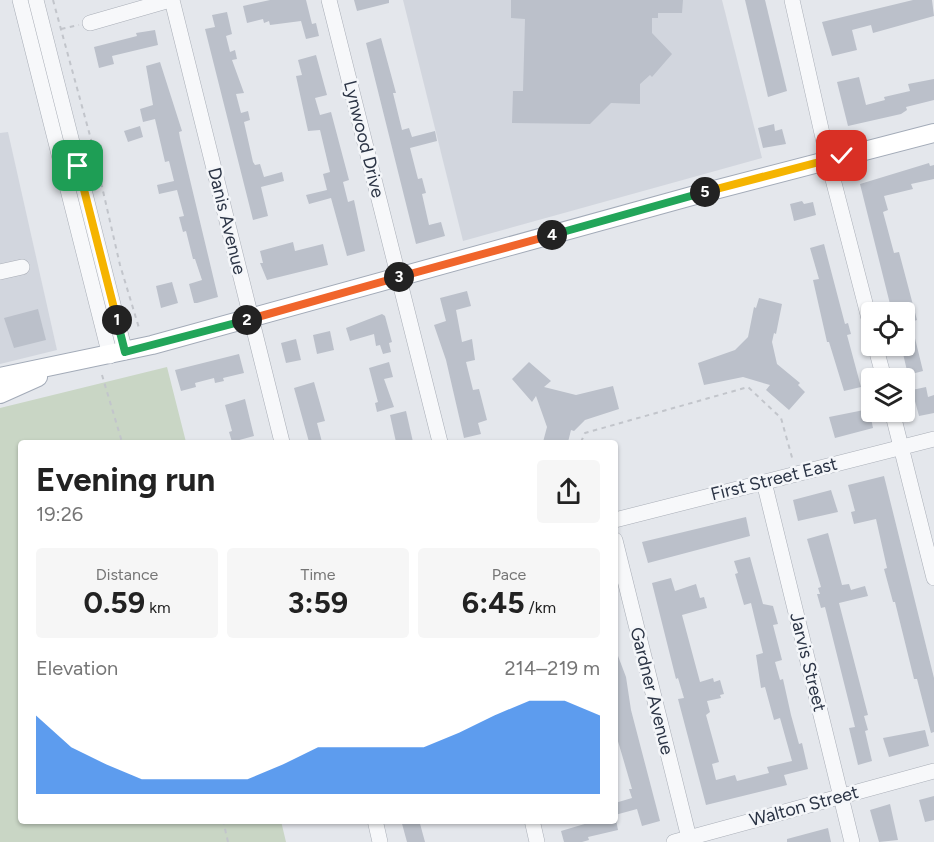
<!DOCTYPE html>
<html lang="en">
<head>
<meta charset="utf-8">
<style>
	body { margin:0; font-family:Figtree,sans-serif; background:#f6f6f6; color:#222; height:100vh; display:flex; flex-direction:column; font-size:22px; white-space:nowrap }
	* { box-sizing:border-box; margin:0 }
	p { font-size:20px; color:#767676 }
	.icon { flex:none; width:33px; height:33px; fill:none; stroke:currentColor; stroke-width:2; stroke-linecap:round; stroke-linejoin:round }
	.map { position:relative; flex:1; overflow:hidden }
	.drawer { position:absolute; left:18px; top:440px; width:600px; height:384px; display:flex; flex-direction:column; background:#fff; border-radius:6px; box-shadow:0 2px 4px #0004 }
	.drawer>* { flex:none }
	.controls { position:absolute; left:861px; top:302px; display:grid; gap:12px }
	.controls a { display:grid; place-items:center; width:54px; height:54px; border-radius:6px; background:#fff; box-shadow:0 2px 4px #0004; font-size:30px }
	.pin { position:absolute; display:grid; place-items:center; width:51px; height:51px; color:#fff; margin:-26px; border-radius:12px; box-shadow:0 3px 9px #0006 }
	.km { position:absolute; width:30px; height:30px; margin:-15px; border-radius:50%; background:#222; color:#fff; font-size:16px; line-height:30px; text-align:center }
	.round { display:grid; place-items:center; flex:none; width:63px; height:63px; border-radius:6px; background:#f6f6f6 }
	.headline { display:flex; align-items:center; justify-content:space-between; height:102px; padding:0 18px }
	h1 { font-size:33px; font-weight:700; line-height:45px }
	.stats { display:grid; grid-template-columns:repeat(3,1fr); gap:9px; height:102px; padding:6px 18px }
	.stats div { display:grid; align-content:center; border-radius:6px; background:#f6f6f6; text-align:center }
	.stats b { font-size:30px; font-weight:700 }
	.stats small { font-size:16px; font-weight:400 }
	.stats p { font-size:16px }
	.chart { height:168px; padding:12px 18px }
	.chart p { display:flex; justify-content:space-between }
	.chart svg { width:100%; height:108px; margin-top:6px; fill:#1a73e8; opacity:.7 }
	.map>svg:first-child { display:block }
</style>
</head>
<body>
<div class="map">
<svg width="934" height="842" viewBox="0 0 934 842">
	<rect width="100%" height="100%" fill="#e4e7ec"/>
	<g fill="#d2d6de">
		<polygon points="403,0 722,0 762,158 463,241"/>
		<polygon points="8,132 57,350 0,364 0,133"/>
	</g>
	<polygon fill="#c9d6c5" points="167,367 186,442 21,442 21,820 281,821 286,842 0,842 0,408"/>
	<g fill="#bbc0ca">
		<polygon points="270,0 306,0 312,24 316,23 319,36 306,39 301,21 270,25 269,21 264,23 263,19 247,23 243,6"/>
		<polygon points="354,0 389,0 389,3 357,11"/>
		<polygon points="511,0 683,0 682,13 658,13 658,18 652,18 652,33 672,54 652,77 650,75 640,84 640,104 611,103 590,124 512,123 513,91 523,91 525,19 511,18"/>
		<polygon points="745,0 765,0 787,91 768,97"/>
		<polygon points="913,0 932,0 934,16 873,33 871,25 852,30 857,50 832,56 822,22"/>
		<polygon points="227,12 232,34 226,36 230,52 235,50 237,59 232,60 244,93 236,94 241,113 248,111 250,120 244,122 253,162 255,165 260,164 264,177 282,172 284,181 261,187 268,216 253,220 205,29 215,27 212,15"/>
		<polygon points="155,30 158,45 112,56 114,64 99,68 94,47 137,36 136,33"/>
		<polygon points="381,38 396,93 393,93 402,130 409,128 412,137 435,131 437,141 410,148 418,179 422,178 426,193 422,194 429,225 441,222 445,236 416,244 366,43"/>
		<polygon points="316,55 327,95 315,98 320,115 331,112 349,180 343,182 348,202 354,200 365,251 347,256 331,198 309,204 306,195 327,190 323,174 330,172 320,130 308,131 296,76 302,75 298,60"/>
		<polygon points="160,62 182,131 179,132 180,138 218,297 197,303 194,303 189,284 202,280 195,259 193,259 186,231 183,232 179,217 184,216 177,190 159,194 157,185 174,181 169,161 165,162 155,119 143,122 140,109 153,105 146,66"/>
		<polygon points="859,77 866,105 885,100 884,97 910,91 908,84 934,79 934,100 906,107 907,110 901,114 848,126 837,82"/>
		<polygon points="774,124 775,131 782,129 786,144 763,148 758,128"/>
		<polygon points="140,126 143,137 128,142 124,131"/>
		<polygon points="929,163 930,166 934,165 934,179 911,184 913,189 884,196 888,210 883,212 894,253 899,252 917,320 911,322 923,371 908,375 901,345 904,345 904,312 894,312 891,308 860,184"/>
		<polygon points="802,201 804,204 813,202 816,215 794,221 790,204"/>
		<polygon points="293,242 295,251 323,244 328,265 267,280 260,263 263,263 260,251"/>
		<polygon points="824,244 845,324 848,323 851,334 847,335 861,387 844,391 829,342 827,342 813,280 819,279 810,248"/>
		<polygon points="172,282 178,303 161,308 156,286"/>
		<polygon points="467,291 471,306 456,310 462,342 472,339 475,360 466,362 473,390 479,389 487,420 478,423 481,434 464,438 446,360 434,325 446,321 440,298"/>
		<polygon points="759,298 782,304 776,334 774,333 772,342 777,364 800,383 798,385 805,392 789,410 766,390 770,385 743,377 704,385 698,363 735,350 748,337 754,307 756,308"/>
		<polygon points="38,309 46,340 14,348 4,318"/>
		<polygon points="382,314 385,316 392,342 389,343 391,352 383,354 380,345 376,346 374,334 350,341 346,328"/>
		<polygon points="330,331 334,350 317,354 313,335"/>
		<polygon points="296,339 301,360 286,363 281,343"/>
		<polygon points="239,354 244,373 223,378 224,381 215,383 214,378 195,383 196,387 181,391 175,370"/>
		<polygon points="389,362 393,377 384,379 394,407 377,412 375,403 378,402 369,368"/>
		<polygon points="529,362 551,381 544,387 576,395 613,386 619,409 585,420 574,431 571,430 568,442 543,442 547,427 536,396 532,402 512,379"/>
		<polygon points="314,382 325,421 317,423 322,442 309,442 294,388"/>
		<polygon points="926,387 928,397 934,395 934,413 919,416 912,390"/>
		<polygon points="245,399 254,436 232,442 229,432 232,431 225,405"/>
		<polygon points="869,409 873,428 835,438 829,417"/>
		<polygon points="406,411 413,442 396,442 390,415"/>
		<polygon points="884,476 934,678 934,732 931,733 917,679 914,679 895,602 893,602 884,569 887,568 876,519 854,524 851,512 855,511 848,485"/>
		<polygon points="831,490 838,512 798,521 793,500"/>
		<polygon points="746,517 750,536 648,563 642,542"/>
		<polygon points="828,533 842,585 849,584 851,590 865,586 868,596 839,603 868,715 864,716 868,730 865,731 872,761 858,765 849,728 855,727 825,607 821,608 817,594 820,594 818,588 821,587 807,539"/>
		<polygon points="750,557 763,604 773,606 778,624 773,625 782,660 775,662 780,680 783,679 791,715 799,744 802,743 808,769 784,775 787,785 706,805 678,699 684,698 678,678 676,679 652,583 671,578 675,591 696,584 700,598 704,597 707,608 682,615 700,682 713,678 714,682 720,680 724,694 720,695 721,698 707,701 710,712 706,715 719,762 712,764 716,780 735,775 737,781 769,773 767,767 792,761 780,718 774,720 765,687 761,688 756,655 763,653 751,603 744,605 735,574 738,573 734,561"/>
		<polygon points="615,648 626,677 631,710 660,821 642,826 637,809 615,815 615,803 632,798 629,789 632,789 615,731"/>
		<polygon points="925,730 929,746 889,757 883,738"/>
		<polygon points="934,796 934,820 925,822 919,800"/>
		<polygon points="890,804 898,840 879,842 870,810"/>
		<polygon points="401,820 419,820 425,842 407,842"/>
		<polygon points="598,820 616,820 618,830 588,837 589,840 582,842 564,842 561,831"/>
		<polygon points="828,828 831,842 787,842 787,839"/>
	</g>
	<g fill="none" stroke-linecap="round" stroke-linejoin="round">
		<defs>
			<g id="minor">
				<polyline points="20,0 110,356"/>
				<polyline points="36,0 125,352"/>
				<polyline points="172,0 282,442"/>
				<polyline points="329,0 440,442"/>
				<polyline points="792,0 828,160 872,330"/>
				<polyline points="90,23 170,0"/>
				<polyline points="0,272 22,267"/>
				<polyline points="875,345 884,378"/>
				<polyline points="892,411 934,578"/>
				<polyline points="764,482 852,842"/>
				<polyline points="615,520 934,439"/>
				<polyline points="615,540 690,842"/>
				<polyline points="375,820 380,842"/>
				<polyline points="532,820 537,842"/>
				<polyline points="674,842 934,771"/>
			</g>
			<g id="major">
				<polyline points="0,377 152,345 699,194 934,133"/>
				<polyline points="0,394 38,377"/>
			</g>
		</defs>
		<use href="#minor" stroke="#a9aeb7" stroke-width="16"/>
		<use href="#major" stroke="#a3abb8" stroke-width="20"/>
		<g stroke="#c2c5cb" stroke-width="2" stroke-dasharray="4.5 4.5" stroke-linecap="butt">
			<polyline points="53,0 92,143 120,265 139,328"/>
			<polyline points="61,29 79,25"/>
			<polyline points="102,375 122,442"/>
			<polyline points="581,442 585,433 748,387 781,418 793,461"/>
			<polyline points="223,820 228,842"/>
		</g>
		<use href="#minor" stroke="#f7f8fa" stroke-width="15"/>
		<use href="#major" stroke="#fff" stroke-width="18"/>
	</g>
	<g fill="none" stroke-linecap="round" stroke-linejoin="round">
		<defs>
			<polyline id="split-1" points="78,166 117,320"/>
			<polyline id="split-2" points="117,320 125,352 247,320"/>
			<polyline id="split-3" points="247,320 399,277"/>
			<polyline id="split-4" points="399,277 552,235"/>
			<polyline id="split-5" points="552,235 705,192"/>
			<polyline id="split-6" points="705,192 842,156"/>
		</defs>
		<use href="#split-1" stroke="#fff" stroke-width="12"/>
		<use href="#split-2" stroke="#fff" stroke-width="12"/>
		<use href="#split-3" stroke="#fff" stroke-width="12"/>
		<use href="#split-4" stroke="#fff" stroke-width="12"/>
		<use href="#split-5" stroke="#fff" stroke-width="12"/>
		<use href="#split-6" stroke="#fff" stroke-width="12"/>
		<use href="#split-1" stroke="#f5b400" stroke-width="8"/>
		<use href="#split-2" stroke="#22a559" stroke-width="8"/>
		<use href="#split-3" stroke="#f0652b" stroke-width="8"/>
		<use href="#split-4" stroke="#f0652b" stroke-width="8"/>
		<use href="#split-5" stroke="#22a559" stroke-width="8"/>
		<use href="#split-6" stroke="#f5b400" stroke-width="8"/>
	</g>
	<g text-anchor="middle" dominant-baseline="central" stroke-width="5" stroke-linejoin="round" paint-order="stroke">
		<g font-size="18" fill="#2b3445" stroke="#f4f6f9">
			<text transform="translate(364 139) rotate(76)">Lynwood Drive</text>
			<text transform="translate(227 221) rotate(76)">Danis Avenue</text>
			<text transform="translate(774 479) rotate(-14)">First Street East</text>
			<text transform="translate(808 662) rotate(76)">Jarvis Street</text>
			<text transform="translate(652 691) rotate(76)">Gardner Avenue</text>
			<text transform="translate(804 806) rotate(-15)">Walton Street</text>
		</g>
	</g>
</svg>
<div class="controls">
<a><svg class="icon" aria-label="locate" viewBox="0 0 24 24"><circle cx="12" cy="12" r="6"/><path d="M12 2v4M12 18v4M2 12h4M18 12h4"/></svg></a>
<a><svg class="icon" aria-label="layers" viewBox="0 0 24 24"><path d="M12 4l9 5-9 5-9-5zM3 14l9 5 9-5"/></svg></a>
</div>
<div class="pin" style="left:78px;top:166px;background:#1e9e55"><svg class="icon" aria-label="arrive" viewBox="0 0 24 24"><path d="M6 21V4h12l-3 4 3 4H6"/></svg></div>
<div class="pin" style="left:842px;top:156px;background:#d93025"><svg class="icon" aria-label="check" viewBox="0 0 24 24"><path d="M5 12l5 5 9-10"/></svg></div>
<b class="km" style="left:117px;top:320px">1</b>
<b class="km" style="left:247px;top:320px">2</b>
<b class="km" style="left:399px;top:277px">3</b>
<b class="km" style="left:552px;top:235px">4</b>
<b class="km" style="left:705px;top:192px">5</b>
<section class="drawer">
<div class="headline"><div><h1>Evening run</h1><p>19:26</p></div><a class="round"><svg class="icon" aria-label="share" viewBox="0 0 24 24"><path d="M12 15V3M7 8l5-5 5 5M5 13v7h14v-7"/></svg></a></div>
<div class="stats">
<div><p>Distance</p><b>0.59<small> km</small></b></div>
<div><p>Time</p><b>3:59</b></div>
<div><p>Pace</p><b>6:45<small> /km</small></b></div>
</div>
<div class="chart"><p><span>Elevation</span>214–219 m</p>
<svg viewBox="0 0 160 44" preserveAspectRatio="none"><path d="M0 44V12L10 25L20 32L30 38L40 38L50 38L60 38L70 32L80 25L90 25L100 25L110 25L120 19L130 12L140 6L150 6L160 12V44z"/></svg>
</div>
</section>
</div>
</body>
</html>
